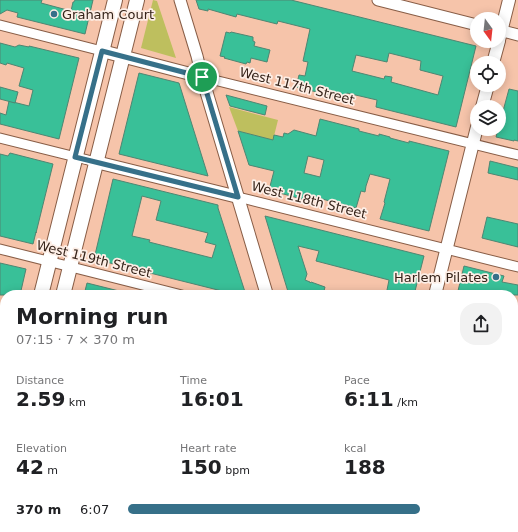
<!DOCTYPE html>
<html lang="en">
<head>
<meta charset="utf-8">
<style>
	body { margin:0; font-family:"DejaVu Sans",sans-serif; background:#f2f2f2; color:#202124; height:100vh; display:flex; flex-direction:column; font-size:15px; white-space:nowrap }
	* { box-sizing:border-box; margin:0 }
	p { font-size:13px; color:#757577 }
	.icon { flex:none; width:22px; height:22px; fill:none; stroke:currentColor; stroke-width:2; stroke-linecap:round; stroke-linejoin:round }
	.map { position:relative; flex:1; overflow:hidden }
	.details { position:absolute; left:0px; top:290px; width:518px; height:242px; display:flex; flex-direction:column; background:#fff; border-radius:16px 16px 0 0; box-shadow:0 2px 10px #0003 }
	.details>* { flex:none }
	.needle { width:26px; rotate:165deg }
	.buttons { position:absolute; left:470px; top:12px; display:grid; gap:8px }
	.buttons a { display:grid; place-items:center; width:36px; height:36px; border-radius:50%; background:#fff; box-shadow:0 2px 10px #0003; font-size:20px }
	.pin { position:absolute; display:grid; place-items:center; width:34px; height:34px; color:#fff; margin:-17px; border:2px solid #fff; border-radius:50%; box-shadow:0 1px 4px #0007 }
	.round { display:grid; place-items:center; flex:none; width:42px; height:42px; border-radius:16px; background:#f2f2f2 }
	.summary { display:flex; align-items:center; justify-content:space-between; height:68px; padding:0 16px }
	h1 { font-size:22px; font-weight:700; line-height:30px }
	.metrics { display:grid; grid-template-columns:repeat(3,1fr); gap:6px; height:68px; padding:4px 16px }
	.metrics div { display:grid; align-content:center }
	.metrics b { font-size:20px; font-weight:700 }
	.metrics small { font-size:11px; font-weight:400 }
	.metrics p { font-size:11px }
	ul { padding:0 16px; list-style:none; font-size:13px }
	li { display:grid; grid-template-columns:64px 48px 1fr; align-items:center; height:30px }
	li i { height:10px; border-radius:5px; background:#367089 }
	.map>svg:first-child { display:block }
</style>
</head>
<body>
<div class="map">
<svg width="518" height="532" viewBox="0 0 518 532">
	<rect width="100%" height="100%" fill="#f6c4aa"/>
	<g fill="#bebf5e">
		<polygon points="153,0 157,1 176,58 141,48"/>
		<polygon points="229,107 278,120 273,140 238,131"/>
	</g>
	<g fill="#39c098" stroke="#4e8672" fill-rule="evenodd">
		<polygon points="0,0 42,0 41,3 71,11 73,2 74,2 75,0 93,0 85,34 17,17 18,13 7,10 0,14"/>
		<path d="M 196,0 L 291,0 L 476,46 L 456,127 L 376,107 L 377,100 L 347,93 L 346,99 L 296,87 L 299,75 L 305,76 L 308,62 L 303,61 L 310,29 L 278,21 L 277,24 L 237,14 L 236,17 L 208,9 L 208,11 L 199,9 ZM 389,53 L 421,61 L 420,70 L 443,76 L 438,95 L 391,82 L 392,77 L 385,76 L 384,79 L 352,71 L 356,55 L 387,62 Z"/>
		<polygon points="226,32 230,33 231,32 253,37 253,41 255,42 254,46 270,50 267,62 251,58 250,63 247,62 246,64 224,58 225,57 220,56"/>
		<polygon points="0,43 15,47 19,45 29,47 29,46 79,58 59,139 0,124 0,113 6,115 9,101 29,106 33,90 19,86 24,68 7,63 6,65 0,63"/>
		<polygon points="139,73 179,83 208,176 119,154"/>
		<polygon points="0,87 18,92 15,103 0,99"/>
		<polygon points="509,89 518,91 518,141 514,140 514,141 496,137"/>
		<polygon points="226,95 267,106 265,115 230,106"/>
		<path d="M 320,119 L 359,129 L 359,131 L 379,136 L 379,134 L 390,137 L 390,138 L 409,143 L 409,141 L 449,151 L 429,231 L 380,219 L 385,203 L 384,202 L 390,179 L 370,174 L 366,186 L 365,192 L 361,191 L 356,208 L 311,196 L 309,201 L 269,190 L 274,171 L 249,165 L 238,131 L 273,140 L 274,135 L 283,137 L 284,133 L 288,134 L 294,130 L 316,136 ZM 308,156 L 324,160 L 320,177 L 304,173 Z"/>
		<polygon points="10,153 53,164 36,233 36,232 33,244 0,236 0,154 8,156"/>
		<polygon points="490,161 518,168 518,180 488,173"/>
		<path d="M 113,179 L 218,205 L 218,208 L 246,295 L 238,295 L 94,259 ZM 142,196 L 161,201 L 156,220 L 208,233 L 205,242 L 216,245 L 212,258 L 149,242 L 150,240 L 132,236 Z"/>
		<polygon points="265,216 424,256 414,295 386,295 389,280 316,261 319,251 298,246 307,274 305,280 310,282 310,283 311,282 325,287 323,295 289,295"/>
		<polygon points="487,217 518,224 518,247 482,238"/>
		<polygon points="0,263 26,269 20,295 0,295"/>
		<polygon points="464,266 504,276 502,282 518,285 518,295 457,295"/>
		<polygon points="87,283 123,292 123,295 84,295"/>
	</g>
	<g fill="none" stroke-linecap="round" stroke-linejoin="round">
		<defs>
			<g id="minor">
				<polyline points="0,25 102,51"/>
				<polyline points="202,77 518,155"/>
				<polyline points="0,138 96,162"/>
				<polyline points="238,197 518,267"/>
				<polyline points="0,249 182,295"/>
				<polyline points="0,359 5,360"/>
				<polyline points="513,377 518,378"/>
				<polyline points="0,472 5,473"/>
				<polyline points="513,489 518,490"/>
				<polyline points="221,527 242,532"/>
			</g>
			<g id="tertiary">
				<polyline points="180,0 197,56 202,77"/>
				<polyline points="378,0 477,25"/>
				<polyline points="499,30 518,35"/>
			</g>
			<g id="secondary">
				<polyline points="499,40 509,0"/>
				<polyline points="102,51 202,77 267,295"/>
				<polyline points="493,63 499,41"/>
				<polyline points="482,107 488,85"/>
				<polyline points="96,162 238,197"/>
				<polyline points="435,295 477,127"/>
				<polyline points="341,527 342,532"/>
				<polyline points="376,532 377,527"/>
			</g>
			<g id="primary">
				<polyline points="41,295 115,0"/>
				<polyline points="63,295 137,0"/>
				<polyline points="0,460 5,440"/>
				<polyline points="3,532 5,525"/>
			</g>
		</defs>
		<use href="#minor" stroke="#885d46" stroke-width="11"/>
		<use href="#tertiary" stroke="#885d46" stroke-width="13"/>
		<use href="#secondary" stroke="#885d46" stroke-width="14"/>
		<use href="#primary" stroke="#885d46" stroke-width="16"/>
		<use href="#minor" stroke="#fff" stroke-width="9"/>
		<use href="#tertiary" stroke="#fff" stroke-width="11"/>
		<use href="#secondary" stroke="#fff" stroke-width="12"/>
		<use href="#primary" stroke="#fff" stroke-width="14"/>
	</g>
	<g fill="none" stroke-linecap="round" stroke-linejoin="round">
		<defs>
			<polygon id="route" points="102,51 202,77 238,197 75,157"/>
		</defs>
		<use href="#route" stroke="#fff" stroke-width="8"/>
		<use href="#route" stroke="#367089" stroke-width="5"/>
	</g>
	<g fill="#367089" stroke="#fdeee6" stroke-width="1.5">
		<circle cx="54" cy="14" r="4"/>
		<circle cx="496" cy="277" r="4"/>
	</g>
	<g text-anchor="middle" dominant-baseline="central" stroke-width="3.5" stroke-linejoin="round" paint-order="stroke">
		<g font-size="13" fill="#352319" stroke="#fdeee6" text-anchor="start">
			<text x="62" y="14">Graham Court</text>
			<text x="488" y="277" text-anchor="end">Harlem Pilates</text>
		</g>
		<g font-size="13" fill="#352319" stroke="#fdeee6">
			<text transform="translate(297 86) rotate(14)">West 117th Street</text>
			<text transform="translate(309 200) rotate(14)">West 118th Street</text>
			<text transform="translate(94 259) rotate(14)">West 119th Street</text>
		</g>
	</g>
</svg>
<div class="buttons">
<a><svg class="needle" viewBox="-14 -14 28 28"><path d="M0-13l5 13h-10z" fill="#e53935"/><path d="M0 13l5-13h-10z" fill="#757577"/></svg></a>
<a><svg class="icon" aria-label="locate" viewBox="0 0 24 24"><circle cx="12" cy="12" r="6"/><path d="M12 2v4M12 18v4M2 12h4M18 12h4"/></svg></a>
<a><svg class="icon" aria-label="layers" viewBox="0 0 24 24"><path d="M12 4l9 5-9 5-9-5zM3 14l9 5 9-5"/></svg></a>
</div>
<div class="pin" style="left:202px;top:77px;background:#1e9e55"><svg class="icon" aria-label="arrive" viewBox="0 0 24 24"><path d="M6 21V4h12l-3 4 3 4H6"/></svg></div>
<section class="details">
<div class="summary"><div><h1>Morning run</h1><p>07:15 · 7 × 370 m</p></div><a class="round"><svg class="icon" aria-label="share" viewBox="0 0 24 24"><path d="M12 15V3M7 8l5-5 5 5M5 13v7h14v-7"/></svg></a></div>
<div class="metrics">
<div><p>Distance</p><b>2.59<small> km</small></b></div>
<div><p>Time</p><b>16:01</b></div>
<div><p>Pace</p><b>6:11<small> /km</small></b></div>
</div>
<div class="metrics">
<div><p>Elevation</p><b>42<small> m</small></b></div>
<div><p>Heart rate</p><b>150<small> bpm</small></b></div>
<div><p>kcal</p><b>188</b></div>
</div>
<ul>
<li><b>370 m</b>6:07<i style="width:78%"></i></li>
</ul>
</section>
</div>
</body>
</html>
